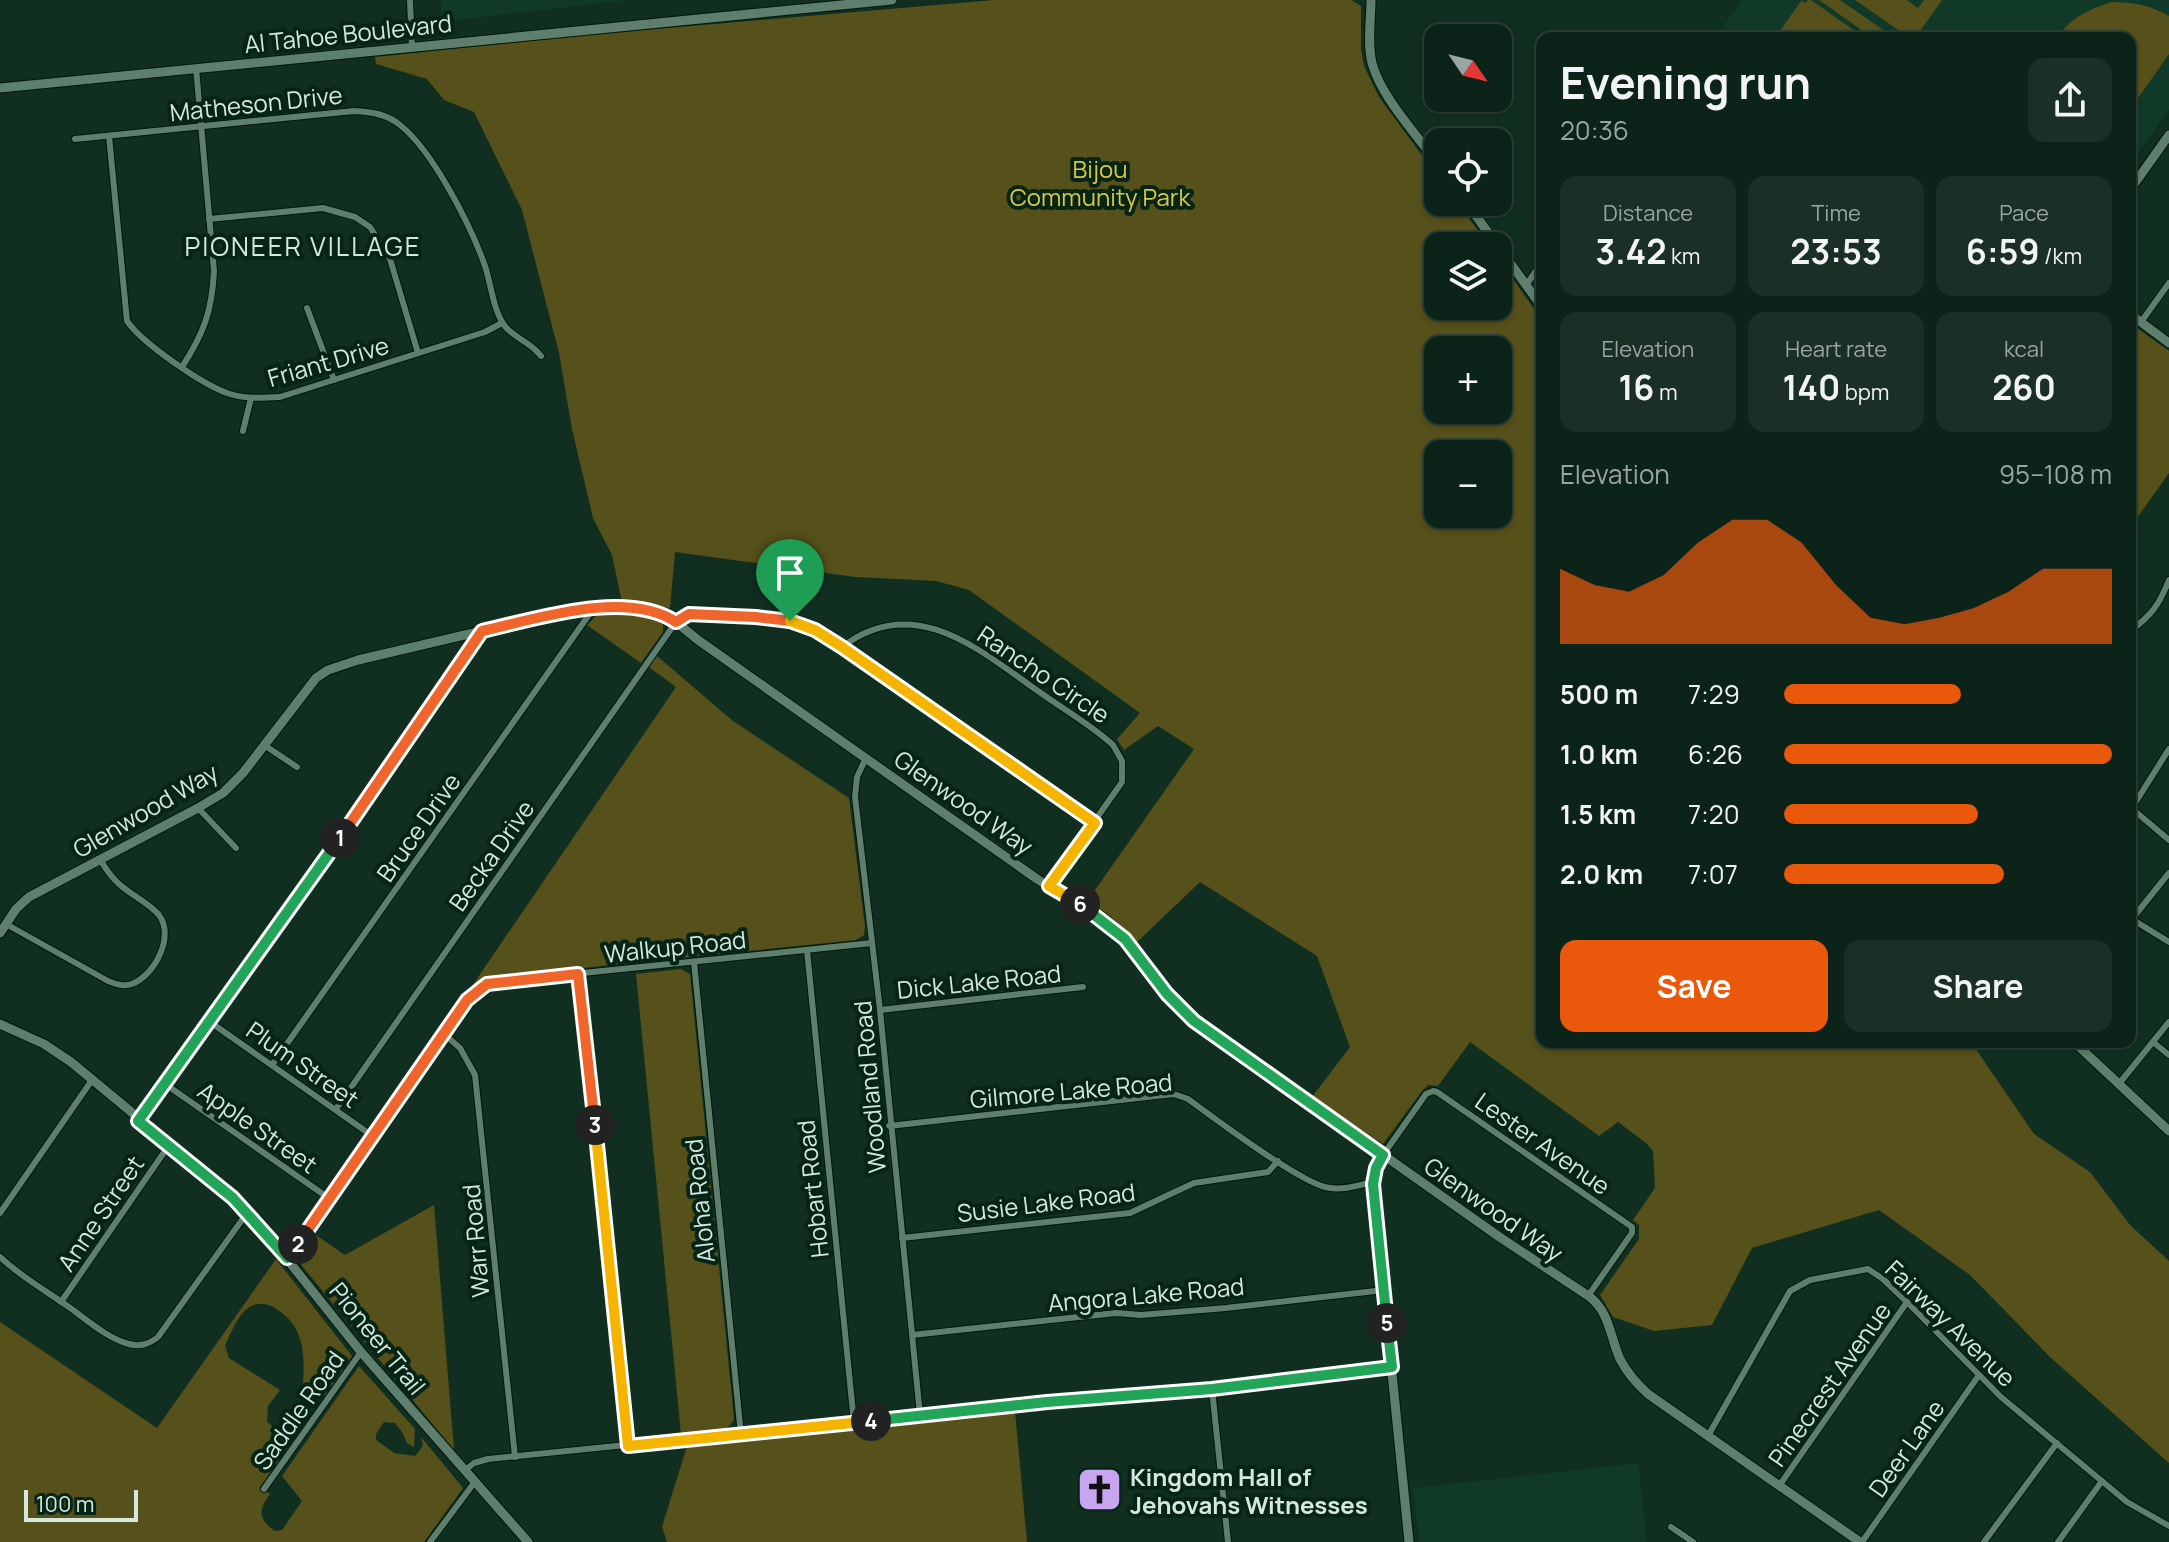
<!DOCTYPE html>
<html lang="en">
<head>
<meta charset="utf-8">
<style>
	body { margin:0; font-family:Manrope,sans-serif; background:#1a2f26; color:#f1f3f6; height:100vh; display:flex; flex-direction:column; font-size:30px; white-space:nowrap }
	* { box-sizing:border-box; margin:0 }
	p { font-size:26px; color:#9aa4a2 }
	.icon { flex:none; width:44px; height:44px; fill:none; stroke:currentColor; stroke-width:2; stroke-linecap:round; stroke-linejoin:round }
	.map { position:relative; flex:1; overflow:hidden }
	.panel { position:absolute; left:1536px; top:32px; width:600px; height:1016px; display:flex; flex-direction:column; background:#0c2319; border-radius:16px; box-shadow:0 2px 6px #0004,0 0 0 2px #2c4038 }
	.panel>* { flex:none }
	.needle { width:52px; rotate:125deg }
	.controls { position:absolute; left:1424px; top:24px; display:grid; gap:16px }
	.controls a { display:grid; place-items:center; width:88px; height:88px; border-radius:16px; background:#0c2319; box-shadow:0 2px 6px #0004,0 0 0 2px #2c4038; font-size:40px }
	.scale { position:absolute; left:24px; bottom:20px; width:114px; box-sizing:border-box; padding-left:8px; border:4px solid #d6e8de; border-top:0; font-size:22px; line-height:28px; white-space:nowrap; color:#d6e8de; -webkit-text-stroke:6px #062517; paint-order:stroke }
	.pin { position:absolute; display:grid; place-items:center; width:68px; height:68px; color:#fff; margin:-82px -34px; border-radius:50% 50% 50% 0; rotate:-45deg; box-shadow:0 0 8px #0007 }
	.pin .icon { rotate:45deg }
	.km { position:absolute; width:40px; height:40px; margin:-20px; border-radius:50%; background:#222; color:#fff; font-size:22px; line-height:40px; text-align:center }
	.round { display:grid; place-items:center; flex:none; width:84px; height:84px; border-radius:16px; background:#1a2f26 }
	.head { display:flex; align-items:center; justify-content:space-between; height:136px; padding:0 24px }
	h1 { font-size:44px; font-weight:700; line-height:60px }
	.metrics { display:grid; grid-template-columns:repeat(3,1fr); gap:12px; height:136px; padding:8px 24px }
	.metrics div { display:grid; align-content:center; border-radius:16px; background:#1a2f26; text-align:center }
	.metrics b { font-size:34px; font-weight:700 }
	.metrics small { font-size:22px; font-weight:400 }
	.metrics p { font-size:22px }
	.chart { height:224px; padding:16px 24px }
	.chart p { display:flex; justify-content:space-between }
	.chart svg { width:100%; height:144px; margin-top:8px; fill:#ea580c; opacity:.7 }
	.action { display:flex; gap:16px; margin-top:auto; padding:16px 24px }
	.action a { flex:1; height:92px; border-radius:16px; background:#ea580c; color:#fff; font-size:32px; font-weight:700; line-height:92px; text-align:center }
	.action a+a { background:#1a2f26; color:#f1f3f6 }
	ul { padding:0 24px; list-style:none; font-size:26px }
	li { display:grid; grid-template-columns:128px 96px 1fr; align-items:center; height:60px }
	li i { height:20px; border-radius:10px; background:#ea580c }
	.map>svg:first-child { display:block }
</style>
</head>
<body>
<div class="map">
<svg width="2169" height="1542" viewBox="0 0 2169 1542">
	<rect width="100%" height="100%" fill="#102f21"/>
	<g fill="#113927">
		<polygon points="441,0 628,0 440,22"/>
		<polygon points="1742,0 2169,0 2169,110 2130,164 2130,38 1715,38"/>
		<polygon points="1638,1463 1647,1542 1419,1542 1413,1488"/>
	</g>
	<g fill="#56501a" fill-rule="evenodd">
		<path d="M 994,0 L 1351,0 L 1361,6 L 1361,49 L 1364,66 L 1379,97 L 1438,177 L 1438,202 L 1457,202 L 1489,246 L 1438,246 L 1438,306 L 1498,306 L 1498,258 L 1542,320 L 1542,1042 L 1971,1042 L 2034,1134 L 2090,1172 L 2130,1225 L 2169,1261 L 2169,1463 L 2050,1357 L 1970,1275 L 1879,1210 L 1752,1248 L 1712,1325 L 1654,1331 L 1613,1317 L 1600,1295 L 1639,1239 L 1639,1225 L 1633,1220 L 1655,1188 L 1653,1151 L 1646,1143 L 1618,1122 L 1599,1136 L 1470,1042 L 1438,1086 L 1428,1085 L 1422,1091 L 1383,1144 L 1312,1097 L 1350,1047 L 1317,956 L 1200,882 L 1137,942 L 1109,915 L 1088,900 L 1194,749 L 1158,726 L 1124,750 L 1117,739 L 1140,713 L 969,590 L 936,581 L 855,577 L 675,552 L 670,608 L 622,602 L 612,555 L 593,518 L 572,429 L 559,353 L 522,210 L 474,112 L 444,100 L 427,79 L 376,64 L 375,57 L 586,35 ZM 1438,350 L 1498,350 L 1498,410 L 1438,410 ZM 1498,454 L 1498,514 L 1438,514 L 1438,454 Z"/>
		<polygon points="1808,0 1811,0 1865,38 1775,38 1801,1 1806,3"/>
		<polygon points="1819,0 1840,0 1895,38 1873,38"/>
		<polygon points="1855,0 1907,0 1918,8 1924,0 1942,0 1915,38 1910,38"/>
		<path d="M 2112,2 C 2134,2 2150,5 2169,16 L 2169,54 L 2131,108 L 2130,38 L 2057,38 C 2070,18 2089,9 2112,2 Z"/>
		<polygon points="2130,323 2169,351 2169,473 2137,518 2130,516"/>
		<polygon points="611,611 633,613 663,622 663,632 641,663 587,625 600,612"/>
		<polygon points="657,656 733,721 849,798 865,927 864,935 856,940 494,977 482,979 470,989 676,687 649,667"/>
		<path d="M 681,969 L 690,974 L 734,1419 C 727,1437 697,1433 681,1434 L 636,974 Z"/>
		<path d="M 434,1205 L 454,1450 L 302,1266 C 297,1252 305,1244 313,1233 L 345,1255 Z"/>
		<path d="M 276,1259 L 352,1356 L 324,1397 L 303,1383 C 305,1354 304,1327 278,1310 C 271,1305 263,1302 254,1305 C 239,1310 231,1333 225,1346 L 229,1358 L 280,1390 L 268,1406 L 267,1422 L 293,1441 L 260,1487 L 270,1494 C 258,1510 258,1519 275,1531 L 282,1530 L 302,1501 L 282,1476 L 359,1366 L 415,1429 L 414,1447 L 407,1443 L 402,1432 L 395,1423 L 384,1422 L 376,1434 L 376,1440 L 394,1453 L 415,1456 L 423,1446 L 421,1437 L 463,1488 L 424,1542 L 0,1542 L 0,1322 L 157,1428 Z"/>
		<polygon points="1015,1411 1027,1542 667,1542 662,1527 687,1446"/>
	</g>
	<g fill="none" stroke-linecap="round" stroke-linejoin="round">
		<defs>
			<g id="street">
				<polyline points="410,0 412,48"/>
				<path d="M 109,136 L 127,321 C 142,343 204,386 230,394 C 246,399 263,398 280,397 L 485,332 L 502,323"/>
				<path d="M 75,139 L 354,111 C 371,112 387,114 400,125 C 433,151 471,226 485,266 C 491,284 493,309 504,325 C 513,338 530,341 541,356"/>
				<polyline points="209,219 323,208 355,217 370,227 390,259 418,353"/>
				<polyline points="1527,284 1542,262"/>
				<polyline points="307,308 334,380"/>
				<polyline points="2141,322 2169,283"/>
				<path d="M 182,367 C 204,333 212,311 214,271 L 196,68"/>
				<polyline points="243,431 251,398"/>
				<path d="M 2130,631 C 2152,615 2159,605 2169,580"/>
				<path d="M 842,647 C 914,592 978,649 1038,691 C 1063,709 1091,725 1113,745 L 1122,761 L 1122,782 L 1049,886"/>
				<polyline points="264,745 297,767"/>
				<polyline points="866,758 857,777 855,797 880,1010 920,1415"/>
				<polyline points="2130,807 2169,840"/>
				<polyline points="198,808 236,848"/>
				<polyline points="2132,808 2169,749"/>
				<polyline points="2130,918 2169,942"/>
				<polyline points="2132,919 2169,873"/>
				<path d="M 6,924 L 108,981 C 116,984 123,987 132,984 C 155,975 175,936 159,915 C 149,903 131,895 119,884 C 111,877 105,868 100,859"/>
				<polyline points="807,950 854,1423"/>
				<polyline points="694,962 741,1435"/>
				<polyline points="578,974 628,1446"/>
				<polyline points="880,1010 1083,987"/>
				<polyline points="210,1022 374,1137"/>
				<polyline points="444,1034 460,1048 475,1075 515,1457"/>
				<polyline points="2153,1042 2169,1055"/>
				<polyline points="272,1065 593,609"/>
				<polyline points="165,1084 330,1199"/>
				<polyline points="2118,1085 2169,1022"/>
				<path d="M 336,1109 L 671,629 L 685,615 C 726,611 776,614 815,630 L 1095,823"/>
				<polyline points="139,1120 384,775 482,631"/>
				<path d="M 889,1126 L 1174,1094 L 1188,1099 C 1214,1118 1304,1186 1330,1188 C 1345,1190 1359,1185 1373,1182"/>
				<polyline points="1383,1155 1426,1094 1433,1091 1437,1092 1632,1227 1632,1233 1588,1296"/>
				<polyline points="0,1213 92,1080"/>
				<polyline points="902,1238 1130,1213 1194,1183 1268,1172 1278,1161"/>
				<path d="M 0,1257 C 20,1276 43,1289 66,1305 C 85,1318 106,1338 129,1344 C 141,1347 149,1344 158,1337 L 247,1213"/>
				<polyline points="287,1258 352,1168 467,1000 480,988 496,982 872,943"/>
				<polyline points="61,1302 169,1145"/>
				<polyline points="912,1335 1116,1313 1141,1315 1226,1308 1384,1290"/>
				<polyline points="1212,1389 1228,1542"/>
				<polyline points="1708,1436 1790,1291 1810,1280 1868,1269 1883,1279 1907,1302 2001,1397 2127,1502 2169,1526"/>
				<polyline points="464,1471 474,1463 488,1459 941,1413 1212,1389 1392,1367"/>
				<polyline points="1779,1486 1907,1302"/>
				<polyline points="264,1489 361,1352"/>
				<polyline points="1671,1527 1693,1542"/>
				<polyline points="430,1542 474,1483"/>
				<polyline points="1862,1542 1979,1375"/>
				<polyline points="1984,1542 2057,1443"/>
				<polyline points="2058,1542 2102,1481"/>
			</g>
			<g id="secondary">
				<path d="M 1371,0 C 1371,20 1367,43 1372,63 C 1381,97 1417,135 1438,164"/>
				<polyline points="0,88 892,0"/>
				<polyline points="2130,190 2169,135"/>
				<polyline points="1466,202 1542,307"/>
				<polyline points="2130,314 2169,343"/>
				<path d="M 0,933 L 16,909 L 29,897 L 198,808 L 223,793 L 243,773 L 316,678 L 328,670 L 358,660 L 537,618 L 601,608 L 630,608 L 661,613 L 676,622 L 698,640 L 1037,879 L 1104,920 L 1125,939 L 1167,994 L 1194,1021 L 1498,1236 L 1590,1297 C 1610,1313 1610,1337 1620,1359 C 1627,1373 1637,1384 1648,1394 L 1860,1542"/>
				<polyline points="0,1024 44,1044 71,1062 211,1178 247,1213 271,1239 361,1352 528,1542"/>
				<polyline points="2074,1042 2169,1131"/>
				<polyline points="1383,1155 1376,1168 1373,1184 1409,1542"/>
			</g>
		</defs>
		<use href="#street" stroke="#00170a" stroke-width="8"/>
		<use href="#secondary" stroke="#00170a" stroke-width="11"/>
		<use href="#street" stroke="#5e7f6d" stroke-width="6"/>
		<use href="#secondary" stroke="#5e7f6d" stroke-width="9"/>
	</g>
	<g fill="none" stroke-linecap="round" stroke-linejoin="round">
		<defs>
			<path id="split-1" d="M 340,838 L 482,631 C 536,619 626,589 676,622 L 689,614 L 756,617 L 790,621"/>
			<polyline id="split-2" points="298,1244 287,1258 233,1198 138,1121 340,838"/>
			<polyline id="split-3" points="298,1244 467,1000 487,984 578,974 595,1125"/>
			<polyline id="split-4" points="595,1125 628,1446 871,1421"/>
			<polyline id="split-5" points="871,1421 1047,1402 1212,1389 1392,1367 1387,1323"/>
			<polyline id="split-6" points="1080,904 1125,939 1167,994 1194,1021 1383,1155 1376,1168 1373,1184 1387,1323"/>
			<polyline id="split-7" points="790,621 815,630 842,647 1095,823 1049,886 1080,904"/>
		</defs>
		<use href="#split-1" stroke="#fff" stroke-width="16"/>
		<use href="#split-2" stroke="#fff" stroke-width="16"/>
		<use href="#split-3" stroke="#fff" stroke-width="16"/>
		<use href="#split-4" stroke="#fff" stroke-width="16"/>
		<use href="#split-5" stroke="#fff" stroke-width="16"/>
		<use href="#split-6" stroke="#fff" stroke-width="16"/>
		<use href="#split-7" stroke="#fff" stroke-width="16"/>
		<use href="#split-1" stroke="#f0652b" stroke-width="10"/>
		<use href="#split-2" stroke="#22a559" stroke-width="10"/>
		<use href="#split-3" stroke="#f0652b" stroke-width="10"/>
		<use href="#split-4" stroke="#f5b400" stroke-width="10"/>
		<use href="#split-5" stroke="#22a559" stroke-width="10"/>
		<use href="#split-6" stroke="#22a559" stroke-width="10"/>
		<use href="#split-7" stroke="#f5b400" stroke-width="10"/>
	</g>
	<defs>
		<symbol id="church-square" viewBox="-11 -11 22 22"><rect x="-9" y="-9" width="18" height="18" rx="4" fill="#c7a6ef" stroke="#062517"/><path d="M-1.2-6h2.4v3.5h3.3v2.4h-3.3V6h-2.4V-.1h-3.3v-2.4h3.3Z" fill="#111"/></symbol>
	</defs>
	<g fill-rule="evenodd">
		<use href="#church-square" x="1074" y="1464" width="51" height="51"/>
	</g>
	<g text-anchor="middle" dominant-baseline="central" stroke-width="8" stroke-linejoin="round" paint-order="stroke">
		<g font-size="24" fill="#d6e8de" stroke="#062517">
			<text transform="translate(348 33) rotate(-6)">Al Tahoe Boulevard</text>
			<text transform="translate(256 103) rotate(-6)">Matheson Drive</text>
			<text transform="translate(328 361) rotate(-16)">Friant Drive</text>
			<text transform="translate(1044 674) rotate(34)">Rancho Circle</text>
			<text transform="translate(964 802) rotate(35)">Glenwood Way</text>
			<text transform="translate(145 810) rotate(-30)">Glenwood Way</text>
			<text transform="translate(418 827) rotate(-55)">Bruce Drive</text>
			<text transform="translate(491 855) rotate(-55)">Becka Drive</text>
			<text transform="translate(675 946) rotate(-6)">Walkup Road</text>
			<text transform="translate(979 981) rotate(-6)">Dick Lake Road</text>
			<text transform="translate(303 1064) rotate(35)">Plum Street</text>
			<text transform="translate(869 1087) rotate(-95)">Woodland Road</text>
			<text transform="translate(1071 1090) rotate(-5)">Gilmore Lake Road</text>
			<text transform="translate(258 1127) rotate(35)">Apple Street</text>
			<text transform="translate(1543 1143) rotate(35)">Lester Avenue</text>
			<text transform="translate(812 1189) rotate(-96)">Hobart Road</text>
			<text transform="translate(699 1201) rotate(-96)">Aloha Road</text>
			<text transform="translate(1046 1202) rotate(-7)">Susie Lake Road</text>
			<text transform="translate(1494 1209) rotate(35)">Glenwood Way</text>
			<text transform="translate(100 1213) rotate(-56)">Anne Street</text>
			<text transform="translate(475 1241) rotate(-95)">Warr Road</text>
			<text transform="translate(1146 1294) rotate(-5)">Angora Lake Road</text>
			<text transform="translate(1951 1323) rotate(44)">Fairway Avenue</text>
			<text transform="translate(378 1338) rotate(51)">Pioneer Trail</text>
			<text transform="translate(1829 1384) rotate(-55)">Pinecrest Avenue</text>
			<text transform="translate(298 1410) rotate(-55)">Saddle Road</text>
			<text transform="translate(1906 1448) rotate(-55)">Deer Lane</text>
		</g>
		<g font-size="24" fill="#d8c842" stroke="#062517">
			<text x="1100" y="168">Bijou<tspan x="1100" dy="28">Community Park</tspan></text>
		</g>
		<g font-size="24" font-weight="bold" fill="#d6e8de" stroke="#062517" text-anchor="start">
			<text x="1130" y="1476">Kingdom Hall of<tspan x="1130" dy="28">Jehovahs Witnesses</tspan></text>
		</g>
		<g font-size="26" letter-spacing="2" fill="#d6e8de" stroke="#062517">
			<text x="303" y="246">PIONEER VILLAGE</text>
		</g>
	</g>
</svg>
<div class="controls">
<a><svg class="needle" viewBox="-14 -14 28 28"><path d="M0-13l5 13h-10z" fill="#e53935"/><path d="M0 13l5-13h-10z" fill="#9aa4a2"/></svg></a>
<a><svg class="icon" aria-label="locate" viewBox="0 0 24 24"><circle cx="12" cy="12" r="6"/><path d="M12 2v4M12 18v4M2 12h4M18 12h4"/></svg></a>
<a><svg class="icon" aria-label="layers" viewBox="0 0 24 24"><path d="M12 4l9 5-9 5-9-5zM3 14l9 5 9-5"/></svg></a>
<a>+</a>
<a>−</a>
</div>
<div class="scale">100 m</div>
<div class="pin" style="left:790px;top:621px;background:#1e9e55"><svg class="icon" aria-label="arrive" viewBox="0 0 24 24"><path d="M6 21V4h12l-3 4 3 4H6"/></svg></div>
<b class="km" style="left:340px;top:838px">1</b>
<b class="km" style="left:298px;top:1244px">2</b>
<b class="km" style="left:595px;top:1125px">3</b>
<b class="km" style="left:871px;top:1421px">4</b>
<b class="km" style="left:1387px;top:1323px">5</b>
<b class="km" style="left:1080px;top:904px">6</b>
<section class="panel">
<div class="head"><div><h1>Evening run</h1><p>20:36</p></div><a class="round"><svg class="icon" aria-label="share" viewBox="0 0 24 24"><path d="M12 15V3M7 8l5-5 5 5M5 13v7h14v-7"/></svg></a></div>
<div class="metrics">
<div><p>Distance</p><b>3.42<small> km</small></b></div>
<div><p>Time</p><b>23:53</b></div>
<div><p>Pace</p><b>6:59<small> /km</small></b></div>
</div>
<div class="metrics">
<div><p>Elevation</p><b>16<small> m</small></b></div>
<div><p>Heart rate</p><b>140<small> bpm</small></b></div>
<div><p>kcal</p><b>260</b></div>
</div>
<div class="chart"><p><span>Elevation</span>95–108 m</p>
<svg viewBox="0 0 160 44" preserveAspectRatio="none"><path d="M0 44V21L10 26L20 28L30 23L40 13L50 6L60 6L70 13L80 26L90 36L100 38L110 36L120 33L130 28L140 21L150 21L160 21V44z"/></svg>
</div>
<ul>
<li><b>500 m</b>7:29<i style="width:54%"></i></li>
<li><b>1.0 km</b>6:26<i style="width:100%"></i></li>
<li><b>1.5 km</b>7:20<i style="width:59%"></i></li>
<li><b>2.0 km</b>7:07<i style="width:67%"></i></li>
</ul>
<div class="action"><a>Save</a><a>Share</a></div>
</section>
</div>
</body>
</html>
